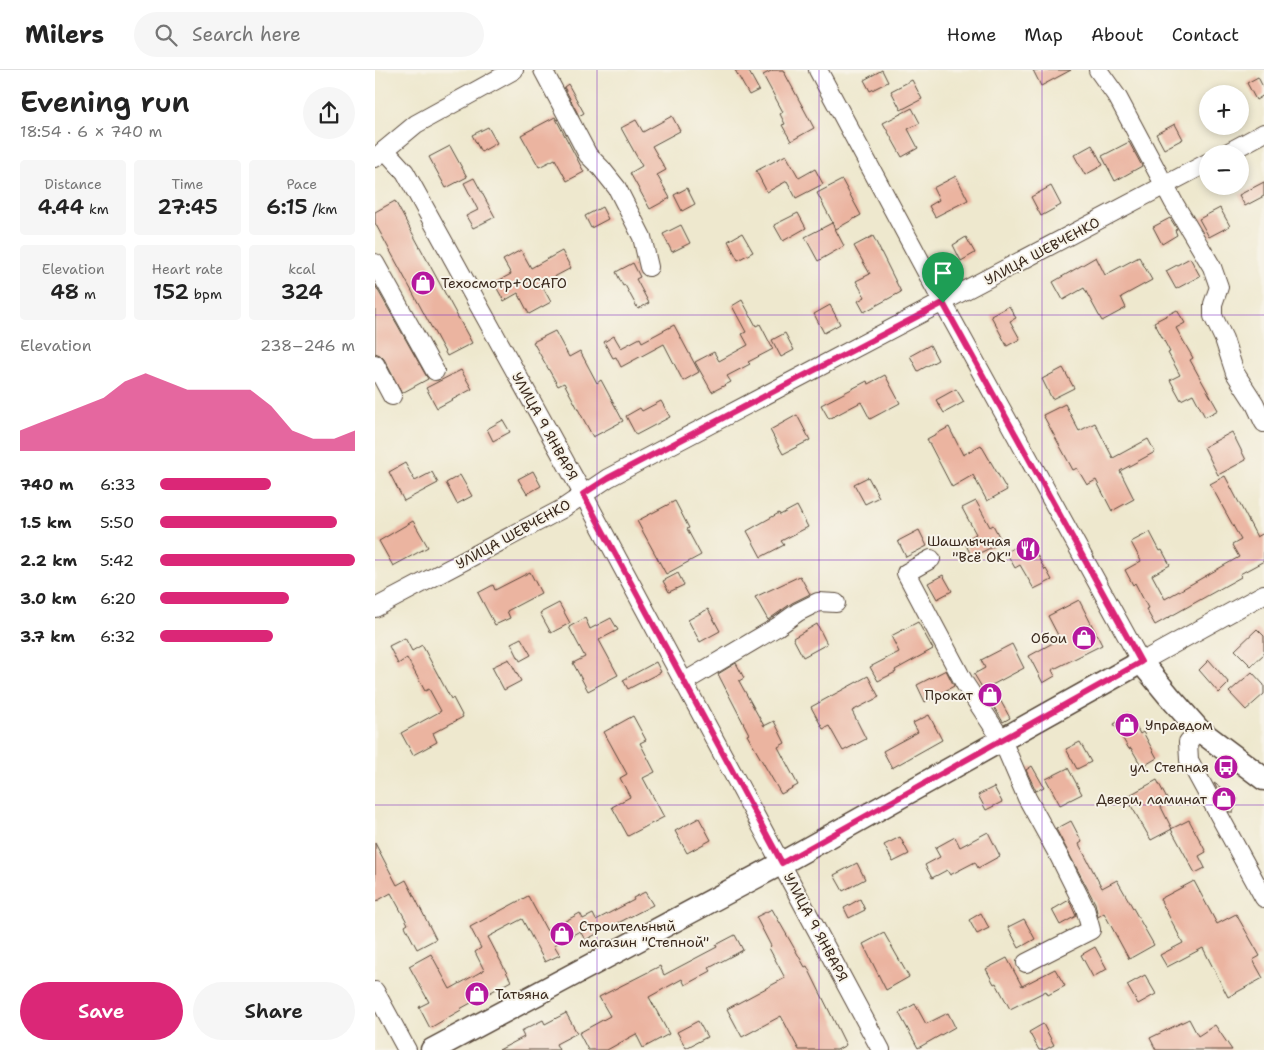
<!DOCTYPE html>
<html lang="en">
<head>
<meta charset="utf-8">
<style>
	body { margin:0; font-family:"Shantell Sans",sans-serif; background:#f6f6f6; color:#222; height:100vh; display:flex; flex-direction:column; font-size:19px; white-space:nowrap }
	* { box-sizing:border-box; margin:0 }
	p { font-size:16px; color:#767676 }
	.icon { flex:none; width:28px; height:28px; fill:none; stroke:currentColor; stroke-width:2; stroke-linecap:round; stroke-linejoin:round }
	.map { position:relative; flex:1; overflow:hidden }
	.panel { display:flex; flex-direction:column; background:#fff; width:375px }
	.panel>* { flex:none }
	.fabs { position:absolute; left:824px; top:15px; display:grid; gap:10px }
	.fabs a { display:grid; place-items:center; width:50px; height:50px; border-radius:50%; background:#fff; box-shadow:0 2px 8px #0003; font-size:25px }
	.pin { position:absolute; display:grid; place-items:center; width:42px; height:42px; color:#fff; margin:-51px -21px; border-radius:50% 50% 50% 0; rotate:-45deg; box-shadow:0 0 5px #0007 }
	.pin .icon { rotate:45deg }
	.round { display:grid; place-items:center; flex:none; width:52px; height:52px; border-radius:26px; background:#f6f6f6 }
	.overview { display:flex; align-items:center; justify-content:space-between; height:85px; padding:0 20px }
	h1 { font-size:28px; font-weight:600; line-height:38px }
	.figures { display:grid; grid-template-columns:repeat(3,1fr); gap:8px; height:85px; padding:5px 20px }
	.figures div { display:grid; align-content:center; border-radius:5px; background:#f6f6f6; text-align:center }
	.figures b { font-size:21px; font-weight:600 }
	.figures small { font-size:14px; font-weight:400 }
	.figures p { font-size:14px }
	.chart { height:140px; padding:10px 20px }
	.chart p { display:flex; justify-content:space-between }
	.chart svg { width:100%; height:90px; margin-top:5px; fill:#db2777; opacity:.7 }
	.cta { display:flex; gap:10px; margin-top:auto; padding:10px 20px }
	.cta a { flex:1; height:58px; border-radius:30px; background:#db2777; color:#fff; font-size:20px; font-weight:600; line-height:58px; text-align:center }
	.cta a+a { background:#f6f6f6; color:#222 }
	ul { padding:0 20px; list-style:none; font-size:16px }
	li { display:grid; grid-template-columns:80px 60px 1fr; align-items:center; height:38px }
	li i { height:12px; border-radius:6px; background:#db2777 }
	header { display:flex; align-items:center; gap:30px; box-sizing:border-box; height:70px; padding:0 25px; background:#fff; border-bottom:1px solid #e0e0e0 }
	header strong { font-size:24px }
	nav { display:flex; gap:28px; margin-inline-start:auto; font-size:18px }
	.search { width:350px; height:45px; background:#f6f6f6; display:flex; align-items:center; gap:12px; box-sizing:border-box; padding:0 18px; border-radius:28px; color:#767676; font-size:19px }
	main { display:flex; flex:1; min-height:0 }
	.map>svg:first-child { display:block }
</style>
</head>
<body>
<header>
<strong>Milers</strong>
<div class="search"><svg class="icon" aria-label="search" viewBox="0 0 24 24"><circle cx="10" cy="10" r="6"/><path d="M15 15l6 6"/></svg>Search here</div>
<nav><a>Home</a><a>Map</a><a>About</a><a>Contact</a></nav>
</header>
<main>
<section class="panel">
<div class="overview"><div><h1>Evening run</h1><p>18:54 · 6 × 740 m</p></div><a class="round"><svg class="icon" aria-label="share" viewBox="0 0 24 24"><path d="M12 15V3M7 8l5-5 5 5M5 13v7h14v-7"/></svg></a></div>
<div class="figures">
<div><p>Distance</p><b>4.44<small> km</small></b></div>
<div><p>Time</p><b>27:45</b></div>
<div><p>Pace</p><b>6:15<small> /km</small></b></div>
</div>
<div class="figures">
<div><p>Elevation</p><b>48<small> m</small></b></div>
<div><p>Heart rate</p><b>152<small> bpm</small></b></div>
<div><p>kcal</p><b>324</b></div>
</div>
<div class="chart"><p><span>Elevation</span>238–246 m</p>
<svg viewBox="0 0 160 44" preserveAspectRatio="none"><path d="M0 44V34L10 30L20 26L30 22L40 18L50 10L60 6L70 10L80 14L90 14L100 14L110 14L120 22L130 34L140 38L150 38L160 34V44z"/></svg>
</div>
<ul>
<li><b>740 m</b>6:33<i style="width:57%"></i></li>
<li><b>1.5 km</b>5:50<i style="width:91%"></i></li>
<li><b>2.2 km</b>5:42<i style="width:100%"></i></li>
<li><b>3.0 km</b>6:20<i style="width:66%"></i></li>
<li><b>3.7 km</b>6:32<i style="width:58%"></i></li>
</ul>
<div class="cta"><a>Save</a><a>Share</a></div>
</section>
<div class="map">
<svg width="889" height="980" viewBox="0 0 889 980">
	<rect width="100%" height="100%" fill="#f7f3e8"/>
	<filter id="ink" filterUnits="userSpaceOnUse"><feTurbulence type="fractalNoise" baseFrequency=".02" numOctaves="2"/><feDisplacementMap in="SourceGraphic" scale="10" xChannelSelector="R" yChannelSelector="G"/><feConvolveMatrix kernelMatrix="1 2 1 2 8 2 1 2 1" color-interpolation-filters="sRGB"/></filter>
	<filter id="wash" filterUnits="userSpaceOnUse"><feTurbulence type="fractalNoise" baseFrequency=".0096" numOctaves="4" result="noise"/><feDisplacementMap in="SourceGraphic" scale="20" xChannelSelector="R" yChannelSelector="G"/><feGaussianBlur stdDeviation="1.12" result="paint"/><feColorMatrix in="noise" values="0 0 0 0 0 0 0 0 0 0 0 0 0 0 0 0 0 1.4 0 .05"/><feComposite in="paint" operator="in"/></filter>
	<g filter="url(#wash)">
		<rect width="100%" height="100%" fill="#eee8ce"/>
		<g id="blocks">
			<g fill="#ebb4a0">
				<polygon points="360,0 373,0 384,20 374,25"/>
				<polygon points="398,0 408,0 439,58 416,71 407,55 410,54 405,44 408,42 388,5"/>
				<polygon points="507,0 513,12 495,21 489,10"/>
				<polygon points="658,0 696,0 666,16"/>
				<polygon points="883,7 889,19 889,25 881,30 872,13"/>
				<polygon points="537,10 547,29 526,40 516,21"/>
				<polygon points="193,14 209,43 204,46 189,17"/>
				<polygon points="537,38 545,53 533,59 543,78 527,87 508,53"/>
				<polygon points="297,46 305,61 277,76 291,100 282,105 295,128 275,139 255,103 267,96 246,58 261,50 268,62"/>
				<polygon points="180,47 209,102 192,111 180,89 164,97 146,65"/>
				<polygon points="800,54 808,69 789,79 781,64"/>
				<polygon points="113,57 122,73 106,82 97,65"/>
				<polygon points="754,72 767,96 740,111 727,86"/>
				<polygon points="717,75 728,95 710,105 699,85"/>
				<polygon points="75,76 92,107 71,118 54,87"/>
				<polygon points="411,85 424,108 440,99 448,114 421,128 412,111 392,122 381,101"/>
				<polygon points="581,106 593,130 560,147 554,136 564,130 558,118"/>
				<polygon points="99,108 120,147 98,158 91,146 103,140 89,113"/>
				<polygon points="467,110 486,145 461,159 442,123"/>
				<polygon points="889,112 889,126 870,136 864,125"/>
				<polygon points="676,116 686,135 666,146 656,127"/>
				<polygon points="312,118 320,134 307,141 299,125"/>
				<polygon points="20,131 97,273 72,286 0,153 0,142"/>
				<polygon points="227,137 233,149 216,158 210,146"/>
				<polygon points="845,138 855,156 834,167 824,149"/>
				<polygon points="423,143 431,158 408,171 399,155"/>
				<polygon points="795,148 802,159 800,160 802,165 787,174 778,157"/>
				<polygon points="457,153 469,176 443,191 430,167"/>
				<polygon points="306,155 315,173 297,182 288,164"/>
				<polygon points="367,163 378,182 363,190 353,171"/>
				<polygon points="498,166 526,222 489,242 483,231 490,227 481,211 495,204 479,176"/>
				<polygon points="591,167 600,183 586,191 578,175"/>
				<polygon points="146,180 156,198 187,181 196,198 166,214 176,232 154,244 143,223 129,231 119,213 136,204 128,190"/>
				<polygon points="721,187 730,205 764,187 777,210 746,227 751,238 727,251 709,218 688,230 678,212"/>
				<polygon points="815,188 825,206 801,219 791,201"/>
				<polygon points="258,193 265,207 261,209 274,233 263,239 250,215 248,216 241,202"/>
				<polygon points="0,215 53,309 27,323 9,289 5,285 0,283"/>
				<polygon points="367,230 381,256 385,254 398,279 373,292 375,294 352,306 356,312 337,322 320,292 339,282 344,291 373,275 367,264 371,262 357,236"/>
				<polygon points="455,235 465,254 449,263 439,244"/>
				<polygon points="634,236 641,248 635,251 645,269 632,276 616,246"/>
				<polygon points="802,240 810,253 801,258 818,288 815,290 843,340 830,347 818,324 806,330 795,310 805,305 793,283 795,282 779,252"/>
				<polygon points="299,255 324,302 308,311 289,274 246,297 241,287 238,288 229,272 239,266 246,278 265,268 267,272"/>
				<polygon points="180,261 194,287 205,281 222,313 226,310 248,351 218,367 189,313 183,316 158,272"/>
				<polygon points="410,263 419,280 406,287 397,270"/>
				<polygon points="555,275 563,290 543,301 535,286"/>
				<polygon points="688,298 699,318 677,329 667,309"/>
				<polygon points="86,300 97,319 62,338 51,318"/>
				<polygon points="510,305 525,333 495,349 486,332 454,349 446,335 492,311 493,314"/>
				<polygon points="581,319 589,332 569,343 561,330"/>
				<polygon points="286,331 295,347 261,365 251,346 265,338 267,341"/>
				<polygon points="690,334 704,361 720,353 738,388 773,369 780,382 745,401 759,429 737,441 721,410 712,415 702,398 698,400 668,345"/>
				<polygon points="422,345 435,370 408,384 395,360"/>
				<polygon points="128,350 135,362 118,371 112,359"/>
				<polygon points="574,357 588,385 606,375 632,420 612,431 598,405 577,417 552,369"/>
				<polygon points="857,362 871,390 843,405 829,377"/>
				<polygon points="30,393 40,411 57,402 63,413 29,431 14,402"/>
				<polygon points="158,401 166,416 152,424 143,409"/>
				<polygon points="85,405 97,426 82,434 71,413"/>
				<polygon points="850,406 882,467 889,463 889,491 865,504 866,507 780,555 771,539 773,538 760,513 758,515 750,500 766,491 756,472 775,462 785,481 787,480 795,495 777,505 790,529 864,487 857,475 866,470 835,414"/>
				<polygon points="493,407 504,427 490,434 479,414"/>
				<polygon points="300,431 314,458 312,459 326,485 291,504 262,451"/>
				<polygon points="601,431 615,457 618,455 627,472 597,487 589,471 601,464 587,438"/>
				<polygon points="422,436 433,457 406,471 409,475 386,487 372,461 404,443 405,445"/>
				<polygon points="38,451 53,477 18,496 4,471"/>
				<polygon points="544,460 552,476 531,487 523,471"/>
				<polygon points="654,470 670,500 671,499 677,510 659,519 645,495 640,498 631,482"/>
				<polygon points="155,502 166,523 132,541 135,548 120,555 103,523 118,515 120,520"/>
				<polygon points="303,503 309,515 294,522 288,511"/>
				<polygon points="568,505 577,521 562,529 553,513"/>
				<polygon points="425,506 435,524 417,533 393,550 380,527"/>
				<polygon points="704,530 727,575 677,600 680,606 668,613 654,586 685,569 673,546"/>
				<polygon points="184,533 195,553 176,563 165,543"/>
				<polygon points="333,539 345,561 325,572 313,550"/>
				<polygon points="210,548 215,559 236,548 243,560 224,570 243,605 213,621 198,593 210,587 194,557"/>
				<polygon points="543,552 558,579 520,600 521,602 503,611 495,597 524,582 516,566"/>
				<polygon points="442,554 452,574 428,587 418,568"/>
				<polygon points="882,559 889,566 889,584 876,596 860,580"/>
				<polygon points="30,568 37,581 47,575 76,629 78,628 88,647 58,663 62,672 38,685 26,663 66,641 54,619 50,621 32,588 23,594 14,576"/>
				<polygon points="146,568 156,585 145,591 136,573"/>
				<polygon points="637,574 649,598 617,615 635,648 628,652 599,604 610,598 606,590"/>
				<polygon points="134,589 146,611 129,620 117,597"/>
				<polygon points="834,590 854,613 844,623 824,600"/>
				<polygon points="281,592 286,602 253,619 248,610"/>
				<polygon points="361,593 369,608 364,611 389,656 399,651 410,673 403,677 423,715 406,724 372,665 374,664 343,604"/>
				<polygon points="571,600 579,616 550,632 542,615"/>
				<polygon points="877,602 889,615 889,624 871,640 854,622"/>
				<polygon points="493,606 504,627 477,641 491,669 468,681 454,656 448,659 436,637"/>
				<polygon points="554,645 567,670 517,698 508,681 543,662 538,653"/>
				<polygon points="755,645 765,664 768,662 782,688 767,697 756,678 754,679 739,654"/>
				<polygon points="258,646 271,670 265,673 280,702 268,708 289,747 253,766 237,737 255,727 245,708 252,704 229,662"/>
				<polygon points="705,672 716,692 702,699 691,679"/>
				<polygon points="657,696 669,717 661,721 651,700"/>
				<polygon points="693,698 707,724 685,735 671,709"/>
				<polygon points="782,710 793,731 785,735 797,759 776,770 751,727"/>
				<polygon points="839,713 863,729 858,742 854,742"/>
				<polygon points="619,717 627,732 611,740 603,725"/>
				<polygon points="324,748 336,770 312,783 300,761"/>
				<polygon points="814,750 831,782 824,786 830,798 820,803 796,759"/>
				<polygon points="696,751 707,772 704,774 727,818 742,810 779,875 754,889 729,843 723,847 720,833 681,759"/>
				<polygon points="613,762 625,786 603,798 600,792 575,805 572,800 557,808 550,795 565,787 560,778 580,767 585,777"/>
				<polygon points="525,767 534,784 518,792 509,775"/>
				<polygon points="0,773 22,815 31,810 61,869 42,879 30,856 33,854 16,823 0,832"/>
				<polygon points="482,793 490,809 468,821 459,805"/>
				<polygon points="819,811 842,854 861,844 885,886 878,890 888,908 853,927 828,878 792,897 785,885 808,873 785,829"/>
				<polygon points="270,822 278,835 210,870 205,861 179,875 185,885 170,892 147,849 113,867 136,911 85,939 86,940 55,958 44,937 54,932 34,896 56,884 75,919 109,900 100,882 106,878 95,857 153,826 172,861 205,843 208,849 218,844 221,850 259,830 258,828"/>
				<polygon points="485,829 490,840 474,848 469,838"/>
				<polygon points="694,830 701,846 685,855 677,840"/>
				<polygon points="397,839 430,897 432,896 471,975 462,980 424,980 406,946 367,967 352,939 410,908 394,878 396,876 381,847"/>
				<polygon points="606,843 614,858 602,864 594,850"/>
				<polygon points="649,849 660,869 644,878 633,857"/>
				<polygon points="509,863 534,907 511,920 488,874"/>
				<polygon points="360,865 368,880 334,898 336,901 310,915 307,909 274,927 294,964 268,978 261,964 232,980 213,980 204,963 235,946 224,927 285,896 289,905 342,877 341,875"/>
				<polygon points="720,877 732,899 718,907 706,885"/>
				<polygon points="632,888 647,916 680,899 690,916 673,925 671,921 635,939 621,913 619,914 611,899"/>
				<polygon points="770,905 781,924 763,934 752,915"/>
				<polygon points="540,934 551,954 573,943 580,957 543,978 524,943"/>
				<polygon points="191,943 202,963 181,974 184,980 124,980 149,967 146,961 168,950 170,954"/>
				<polygon points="814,949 823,966 840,955 857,980 781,980 775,968"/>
				<polygon points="323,951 332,967 311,978 302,962"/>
				<polygon points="668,954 679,975 669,980 664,980 654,962"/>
			</g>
		</g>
	</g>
	<g filter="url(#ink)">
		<use href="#blocks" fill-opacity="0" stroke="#564638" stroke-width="1"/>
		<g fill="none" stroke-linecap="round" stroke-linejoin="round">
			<defs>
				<g id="minor">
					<polyline points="168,0 213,85 226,98 242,118 267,167 274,197"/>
					<polyline points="443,0 568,233 766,592 889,524"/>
					<polyline points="723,0 743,28 799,133 837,197 844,217 838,234 838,246 849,269 860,303 880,334 889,353"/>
					<polyline points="10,80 30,102 208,424 506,980"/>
					<polyline points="850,84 889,63"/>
					<polyline points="0,88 41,54 139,0"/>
					<polyline points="0,193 60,301"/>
					<polyline points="0,294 17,326"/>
					<polyline points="556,489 531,503 590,614 627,670 652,728 685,788 710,838 716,860 651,893"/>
					<polyline points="0,538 187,439 233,408 832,93"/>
					<polyline points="309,612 402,557 423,542 443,532 461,533"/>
					<polyline points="824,660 813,672 814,690 889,828"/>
					<polyline points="0,921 32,980"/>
				</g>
				<polyline id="major" points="57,980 407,793 766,592 794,626 824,660 889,709"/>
			</defs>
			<use href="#minor" stroke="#564638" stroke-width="20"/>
			<use href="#major" stroke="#564638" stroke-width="25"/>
			<use href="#minor" stroke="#fff" stroke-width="18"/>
			<use href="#major" stroke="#fff" stroke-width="22"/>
		</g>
	</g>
	<g fill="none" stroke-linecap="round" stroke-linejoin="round" filter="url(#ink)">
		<defs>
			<polygon id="route" points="568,233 766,592 407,793 208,424 233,408"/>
		</defs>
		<use href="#route" stroke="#fff" stroke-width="10"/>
		<use href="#route" stroke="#db2777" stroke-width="6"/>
	</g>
	<path fill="none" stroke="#7b2cbf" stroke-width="1" stroke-opacity="0.55" d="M 222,0 L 222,980M 444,0 L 444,980M 667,0 L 667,980M 0,245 L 889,245M 0,490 L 889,490M 0,735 L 889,735"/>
	<defs>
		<symbol id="shop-disc" viewBox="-11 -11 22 22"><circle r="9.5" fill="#b5179e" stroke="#f7f3e8"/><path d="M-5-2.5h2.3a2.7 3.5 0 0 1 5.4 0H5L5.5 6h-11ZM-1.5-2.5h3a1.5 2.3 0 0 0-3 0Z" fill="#fff"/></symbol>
		<symbol id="restaurant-disc" viewBox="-11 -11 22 22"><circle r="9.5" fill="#b5179e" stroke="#f7f3e8"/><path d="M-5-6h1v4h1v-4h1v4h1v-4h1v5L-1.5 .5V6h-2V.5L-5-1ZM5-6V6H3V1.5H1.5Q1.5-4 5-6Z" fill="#fff"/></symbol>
		<symbol id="bus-disc" viewBox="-11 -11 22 22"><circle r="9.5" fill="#b5179e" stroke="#f7f3e8"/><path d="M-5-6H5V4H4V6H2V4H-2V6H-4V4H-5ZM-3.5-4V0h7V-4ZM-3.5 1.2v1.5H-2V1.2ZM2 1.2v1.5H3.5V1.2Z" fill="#fff"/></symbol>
	</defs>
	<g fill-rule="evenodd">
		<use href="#shop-disc" x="34" y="199" width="28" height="28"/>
		<use href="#restaurant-disc" x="639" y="465" width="28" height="28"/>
		<use href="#shop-disc" x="695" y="554" width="28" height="28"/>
		<use href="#shop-disc" x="601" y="611" width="28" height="28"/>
		<use href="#shop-disc" x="738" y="641" width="28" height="28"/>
		<use href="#bus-disc" x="837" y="683" width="28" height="28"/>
		<use href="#shop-disc" x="835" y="715" width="28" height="28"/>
		<use href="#shop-disc" x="173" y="850" width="28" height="28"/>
		<use href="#shop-disc" x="88" y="910" width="28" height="28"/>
	</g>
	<g text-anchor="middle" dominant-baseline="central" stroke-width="4" stroke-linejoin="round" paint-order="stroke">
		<g font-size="14" fill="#3b2a1e" stroke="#f7f3e8">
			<text transform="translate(667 181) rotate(-28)">УЛИЦА ШЕВЧЕНКО</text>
			<text transform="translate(170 356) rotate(61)">УЛИЦА 9 ЯНВАРЯ</text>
			<text transform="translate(138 464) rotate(-29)">УЛИЦА ШЕВЧЕНКО</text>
			<text transform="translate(441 857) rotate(62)">УЛИЦА 9 ЯНВАРЯ</text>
		</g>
		<g font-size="14" fill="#3b2a1e" stroke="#f7f3e8" text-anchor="end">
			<text x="66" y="213" text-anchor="start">Техосмотр+ОСАГО</text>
			<text x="636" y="471">Шашлычная<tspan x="636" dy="16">"Всё ОК"</tspan></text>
			<text x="692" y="568">Обои</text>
			<text x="598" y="625">Прокат</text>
			<text x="770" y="655" text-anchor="start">Управдом</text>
			<text x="834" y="697">ул. Степная</text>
			<text x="832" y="729">Двери, ламинат</text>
			<text x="204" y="856" text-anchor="start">Строительный<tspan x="204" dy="16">магазин "Степной"</tspan></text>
			<text x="120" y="924" text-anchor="start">Татьяна</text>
		</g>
	</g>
</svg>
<div class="fabs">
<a>+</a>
<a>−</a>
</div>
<div class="pin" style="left:568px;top:233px;background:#1e9e55"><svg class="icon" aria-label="arrive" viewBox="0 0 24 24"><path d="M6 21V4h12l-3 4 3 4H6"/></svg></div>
</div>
</main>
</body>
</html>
